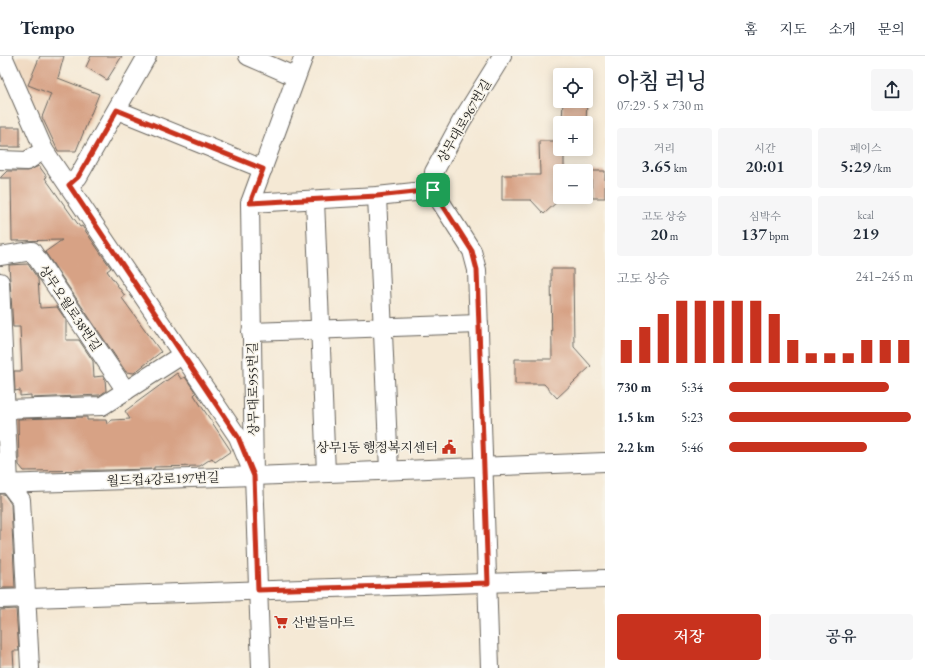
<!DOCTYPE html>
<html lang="ko">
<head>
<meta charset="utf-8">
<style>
	body { margin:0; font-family:"EB Garamond","Noto Serif KR",serif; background:#f6f6f7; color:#1f2937; height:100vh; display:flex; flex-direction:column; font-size:15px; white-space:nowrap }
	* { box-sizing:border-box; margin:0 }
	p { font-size:13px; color:#747a83 }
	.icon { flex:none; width:22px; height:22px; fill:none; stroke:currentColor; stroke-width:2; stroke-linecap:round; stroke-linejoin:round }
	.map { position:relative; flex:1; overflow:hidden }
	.drawer { display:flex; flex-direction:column; background:#fff; width:320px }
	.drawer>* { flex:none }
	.buttons { position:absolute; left:553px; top:12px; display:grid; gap:8px }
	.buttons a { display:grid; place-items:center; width:40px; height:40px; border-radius:4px; background:#fff; box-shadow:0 2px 10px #0003; font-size:20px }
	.pin { position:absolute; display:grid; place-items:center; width:34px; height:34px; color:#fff; margin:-17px; border-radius:8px; box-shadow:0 2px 6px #0006 }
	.round { display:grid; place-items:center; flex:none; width:42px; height:42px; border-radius:4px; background:#f6f6f7 }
	.overview { display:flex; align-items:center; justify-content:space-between; height:68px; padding:0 12px }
	h1 { font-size:22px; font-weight:600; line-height:30px }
	.metrics { display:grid; grid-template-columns:repeat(3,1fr); gap:6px; height:68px; padding:4px 12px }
	.metrics div { display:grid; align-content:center; border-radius:4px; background:#f6f6f7; text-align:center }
	.metrics b { font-size:17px; font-weight:600 }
	.metrics small { font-size:11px; font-weight:400 }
	.metrics p { font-size:11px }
	.chart { height:112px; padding:8px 12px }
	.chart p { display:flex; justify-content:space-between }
	.chart svg { width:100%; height:72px; margin-top:4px; stroke:#c8321e; stroke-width:6 }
	.cta { display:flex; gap:8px; margin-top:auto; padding:8px 12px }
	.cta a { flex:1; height:46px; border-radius:4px; background:#c8321e; color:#fff; font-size:16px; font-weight:600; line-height:46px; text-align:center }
	.cta a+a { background:#f6f6f7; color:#1f2937 }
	ul { padding:0 12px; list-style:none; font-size:13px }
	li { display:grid; grid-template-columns:64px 48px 1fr; align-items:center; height:30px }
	li i { height:10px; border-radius:5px; background:#c8321e }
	header { display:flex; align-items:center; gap:24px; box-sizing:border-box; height:56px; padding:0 20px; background:#fff; border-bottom:1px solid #e0e1e3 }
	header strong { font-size:19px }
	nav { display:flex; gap:22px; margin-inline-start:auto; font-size:14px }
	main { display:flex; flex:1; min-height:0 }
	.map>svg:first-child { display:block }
</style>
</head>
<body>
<header>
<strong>Tempo</strong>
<nav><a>홈</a><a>지도</a><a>소개</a><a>문의</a></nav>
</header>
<main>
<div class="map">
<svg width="605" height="612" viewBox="0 0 605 612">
	<rect width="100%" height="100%" fill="#f7f3e8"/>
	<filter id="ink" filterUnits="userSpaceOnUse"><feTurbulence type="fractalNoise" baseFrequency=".025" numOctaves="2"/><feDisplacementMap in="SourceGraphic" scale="8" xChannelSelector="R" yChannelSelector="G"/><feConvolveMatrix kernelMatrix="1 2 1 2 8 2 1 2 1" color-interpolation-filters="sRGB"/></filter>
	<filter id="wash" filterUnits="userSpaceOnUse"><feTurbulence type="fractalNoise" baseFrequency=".012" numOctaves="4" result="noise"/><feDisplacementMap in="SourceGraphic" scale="16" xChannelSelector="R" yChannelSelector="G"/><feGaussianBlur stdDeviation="0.9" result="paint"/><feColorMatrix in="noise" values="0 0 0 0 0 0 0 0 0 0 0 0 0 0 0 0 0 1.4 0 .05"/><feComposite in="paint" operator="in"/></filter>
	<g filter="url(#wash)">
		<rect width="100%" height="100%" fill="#f5e9d5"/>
		<polygon fill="#efd6bb" points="18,0 28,0 103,38 77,97 57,97 15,13"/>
		<g id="blocks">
			<g fill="#d7a285">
				<polygon points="40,0 64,0 58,22 99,38 76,95 58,95 42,61 51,38 28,29"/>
				<polygon points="91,0 122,0 107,24 86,11"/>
				<polygon points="563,45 587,45 586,67 562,66"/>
				<rect x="0" y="71" width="20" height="20"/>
				<polygon points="539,85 560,85 560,93 564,93 564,115 560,115 560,143 544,158 531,144 502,144 502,119 540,119"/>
				<polygon points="39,110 47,121 45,122 80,171 82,170 111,212 107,215 125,240 122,242 161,296 134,317 126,316 45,196 62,184 12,185 11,122 0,122 7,115 27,115"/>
				<polygon points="591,115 605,115 605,142 592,142"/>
				<polygon points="28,208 38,223 40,252 57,251 66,264 66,284 79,284 93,305 94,321 103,320 105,323 106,335 100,339 31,342 31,339 20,340 20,334 15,335 14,315 22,315 20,271 13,271 9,209"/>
				<polygon points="551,213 573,213 574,291 591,310 557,342 544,328 515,328 515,303 552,303"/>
				<polygon points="177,317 181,323 185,321 196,337 194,339 231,395 215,406 212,402 200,410 154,411 154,413 110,414 24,415 19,409 18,363 87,361 87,364 106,364 107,368 112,364 130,363 125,355"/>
				<polygon points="0,438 4,438 11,448 15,532 0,532"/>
				<polygon points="16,553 19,595 13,595 14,612 0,612 0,554"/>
			</g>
		</g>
	</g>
	<g filter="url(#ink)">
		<use href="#blocks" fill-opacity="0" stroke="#68645d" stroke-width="1"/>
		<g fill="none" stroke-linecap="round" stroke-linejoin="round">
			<defs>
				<g id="minor">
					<polyline points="3,0 44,94 238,381 250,410"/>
					<polyline points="248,0 296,21"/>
					<polyline points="117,54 263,113"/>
					<polyline points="0,104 27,105 44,94"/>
					<polyline points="69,129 78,121 147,0"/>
					<polyline points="377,140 389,414"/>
					<polyline points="315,144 326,417"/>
					<polyline points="250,147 377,140 433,134"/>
					<polyline points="0,200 32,195 126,335"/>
					<polyline points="0,226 9,428 21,444 30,612"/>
					<polyline points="251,276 479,268"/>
					<polyline points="5,353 102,350 182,299"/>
					<polyline points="0,428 254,420 605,406"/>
					<polyline points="0,543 605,523"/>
					<polyline points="261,612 254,420 250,147 304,0"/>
					<polyline points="490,612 477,214 472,195 433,134 434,116 461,66 502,0"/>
				</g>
			</defs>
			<use href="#minor" stroke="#68645d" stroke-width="20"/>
			<use href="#minor" stroke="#fff" stroke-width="18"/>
		</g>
	</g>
	<g fill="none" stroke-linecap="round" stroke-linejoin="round" filter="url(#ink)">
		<defs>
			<polygon id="route" points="117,54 263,113 250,147 377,140 433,134 472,195 477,214 488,527 258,534 254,420 238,381 69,129 78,121"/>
		</defs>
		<use href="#route" stroke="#fff" stroke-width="8"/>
		<use href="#route" stroke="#c8321e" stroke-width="5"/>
	</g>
	<defs>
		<symbol id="civic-bare" viewBox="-9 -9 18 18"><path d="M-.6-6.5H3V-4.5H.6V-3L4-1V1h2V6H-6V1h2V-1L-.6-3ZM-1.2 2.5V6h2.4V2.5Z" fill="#c8321e" stroke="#f7f3e8" stroke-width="2.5" paint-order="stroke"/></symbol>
		<symbol id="supermarket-bare" viewBox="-9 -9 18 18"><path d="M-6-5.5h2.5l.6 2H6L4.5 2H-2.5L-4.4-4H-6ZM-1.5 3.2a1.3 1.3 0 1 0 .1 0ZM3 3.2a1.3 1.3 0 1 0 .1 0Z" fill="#c8321e" stroke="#f7f3e8" stroke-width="2.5" paint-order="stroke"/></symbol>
	</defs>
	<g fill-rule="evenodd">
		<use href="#civic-bare" x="439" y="381" width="20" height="20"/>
		<use href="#supermarket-bare" x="271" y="556" width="20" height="20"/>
	</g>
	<g text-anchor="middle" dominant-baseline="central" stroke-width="3" stroke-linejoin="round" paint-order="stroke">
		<g font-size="13" fill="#1c1c1c" stroke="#f7f3e8">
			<text transform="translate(464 65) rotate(-60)">상무대로967번길</text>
			<text transform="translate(70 252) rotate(56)">상무오월로38번길</text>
			<text transform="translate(253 333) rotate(-91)">상무대로955번길</text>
			<text transform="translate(163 423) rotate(-2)">월드컵4강로197번길</text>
		</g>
		<g font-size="13" fill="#1c1c1c" stroke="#f7f3e8" text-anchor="end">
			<text x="438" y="391">상무1동 행정복지센터</text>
			<text x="292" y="566" text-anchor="start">산밭들마트</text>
		</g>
	</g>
</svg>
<div class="buttons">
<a><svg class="icon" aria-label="locate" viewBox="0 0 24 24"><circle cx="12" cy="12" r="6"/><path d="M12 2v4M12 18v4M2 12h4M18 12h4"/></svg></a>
<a>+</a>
<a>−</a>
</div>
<div class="pin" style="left:433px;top:134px;background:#1e9e55"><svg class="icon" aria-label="arrive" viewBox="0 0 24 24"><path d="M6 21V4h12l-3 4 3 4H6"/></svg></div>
</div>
<section class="drawer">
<div class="overview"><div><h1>아침 러닝</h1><p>07:29 · 5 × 730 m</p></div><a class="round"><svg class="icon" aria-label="share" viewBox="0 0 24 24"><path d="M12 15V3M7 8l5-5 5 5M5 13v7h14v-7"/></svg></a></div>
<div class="metrics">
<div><p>거리</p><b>3.65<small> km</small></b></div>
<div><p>시간</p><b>20:01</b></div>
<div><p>페이스</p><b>5:29<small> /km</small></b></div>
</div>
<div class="metrics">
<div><p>고도 상승</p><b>20<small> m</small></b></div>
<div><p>심박수</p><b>137<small> bpm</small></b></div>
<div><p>kcal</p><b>219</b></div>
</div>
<div class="chart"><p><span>고도 상승</span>241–245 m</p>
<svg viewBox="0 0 160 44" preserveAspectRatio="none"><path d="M5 44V30M15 44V22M25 44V14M35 44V6M45 44V6M55 44V6M65 44V6M75 44V6M85 44V14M95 44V30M105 44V38M115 44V38M125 44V38M135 44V30M145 44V30M155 44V30"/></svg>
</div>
<ul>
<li><b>730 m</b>5:34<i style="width:87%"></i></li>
<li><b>1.5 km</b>5:23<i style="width:99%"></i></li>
<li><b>2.2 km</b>5:46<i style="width:75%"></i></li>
</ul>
<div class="cta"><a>저장</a><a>공유</a></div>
</section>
</main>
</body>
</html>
